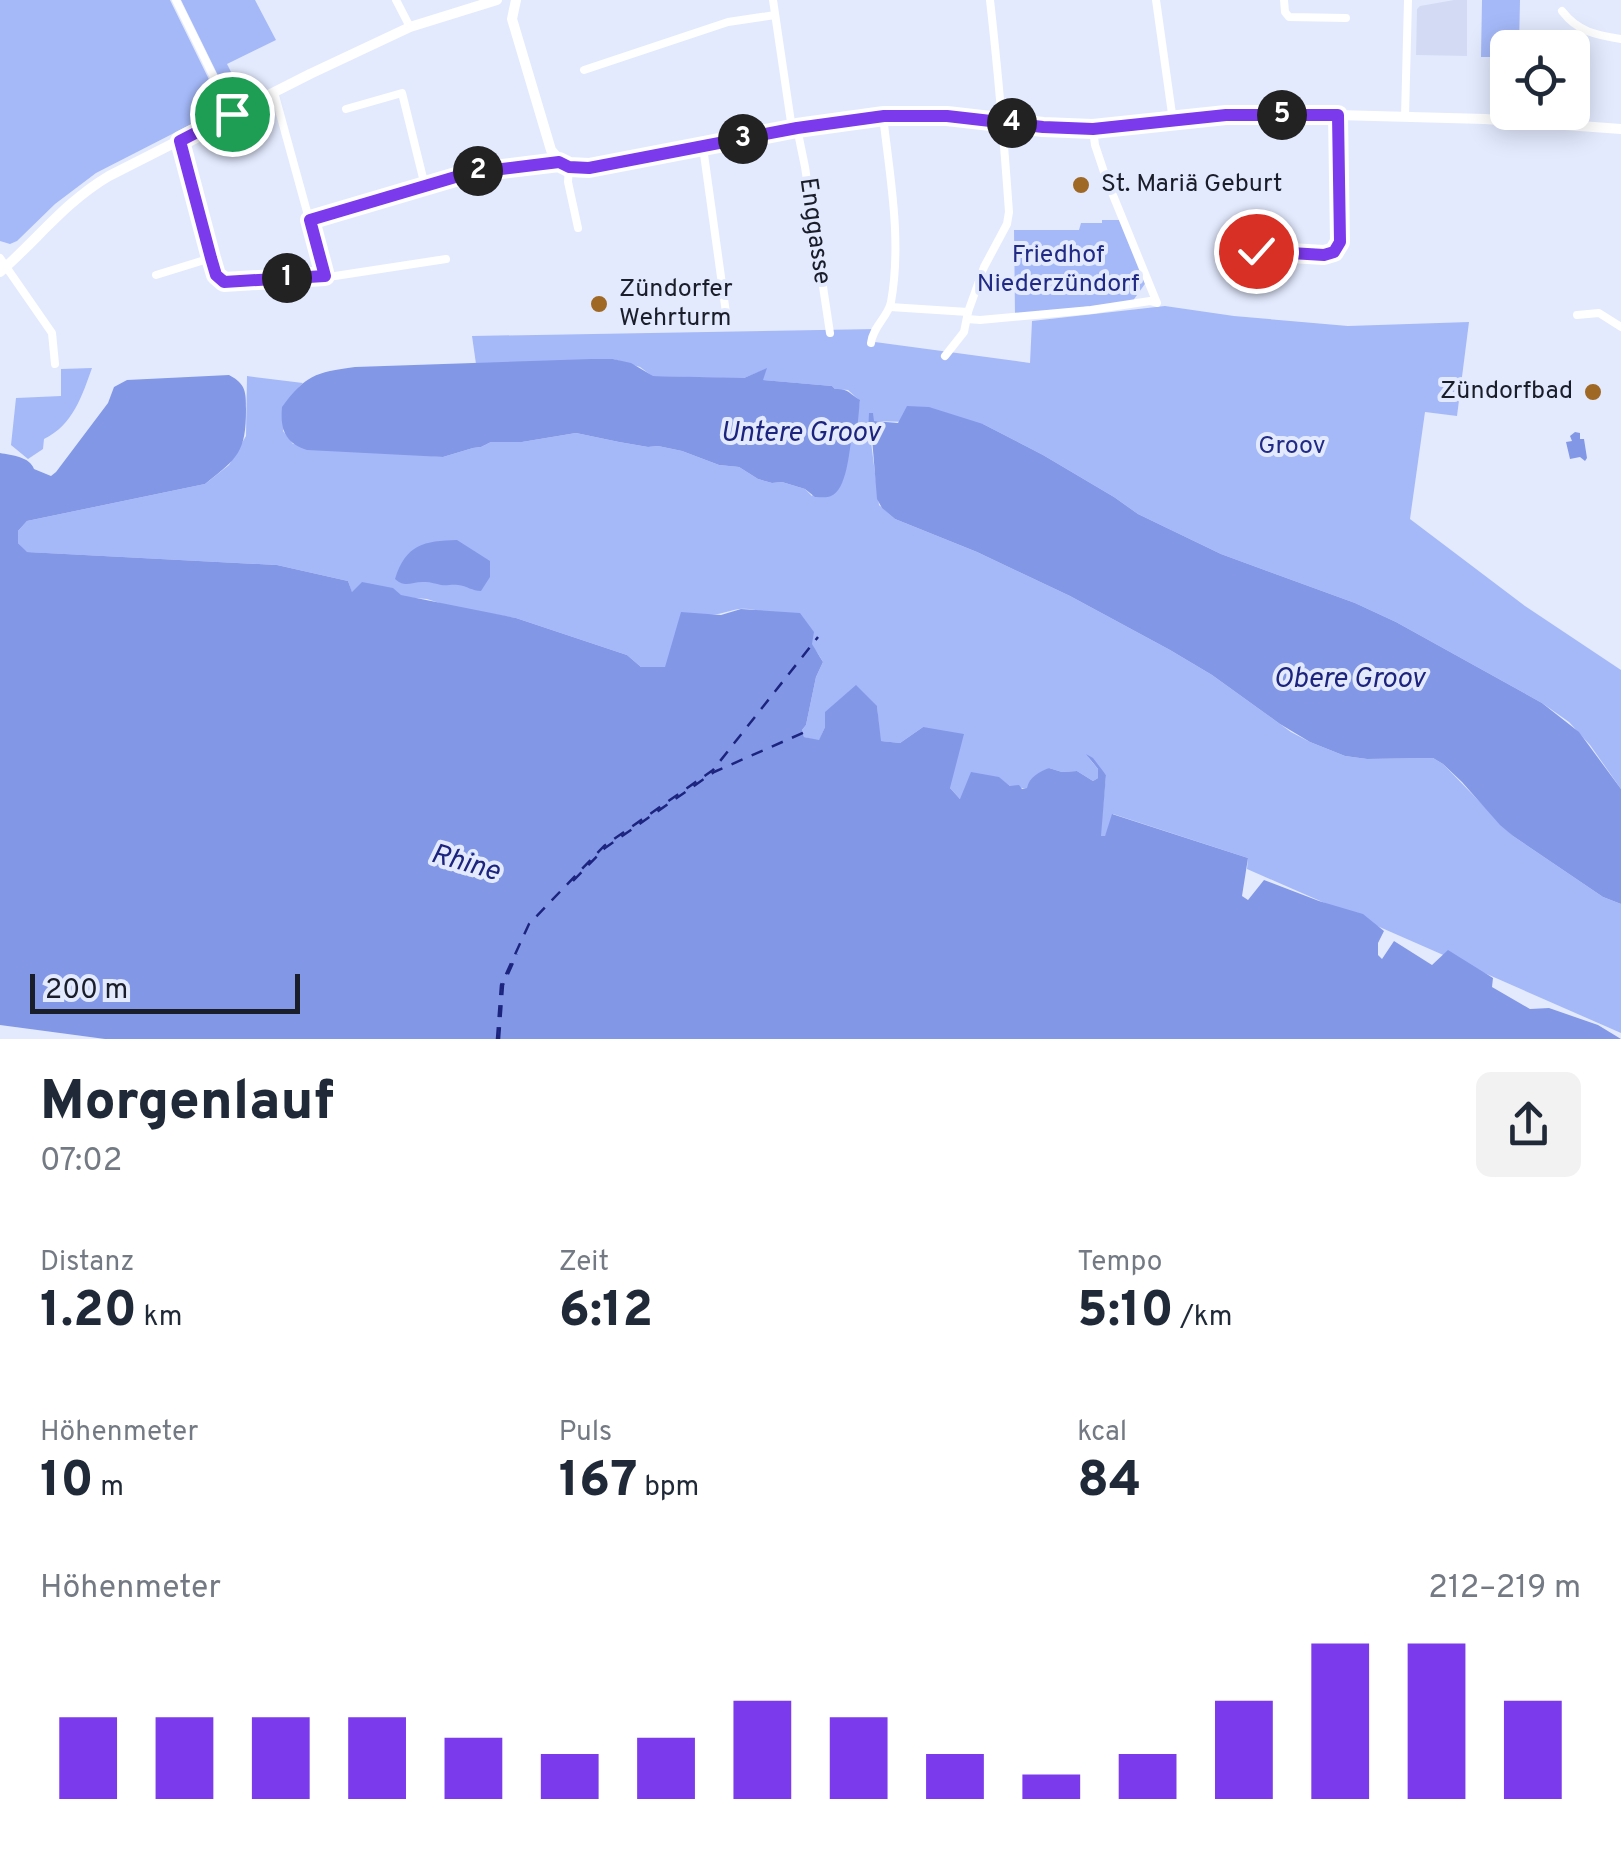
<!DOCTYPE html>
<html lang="de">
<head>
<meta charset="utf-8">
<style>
	body { margin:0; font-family:Overpass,sans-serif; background:#f2f2f3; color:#1f2937; height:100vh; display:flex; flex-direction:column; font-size:38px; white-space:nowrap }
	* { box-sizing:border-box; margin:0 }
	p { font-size:32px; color:#747a83 }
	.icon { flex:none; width:55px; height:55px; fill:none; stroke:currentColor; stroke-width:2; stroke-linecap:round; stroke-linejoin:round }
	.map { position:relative; height:1039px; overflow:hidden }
	.panel { display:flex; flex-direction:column; background:#fff; flex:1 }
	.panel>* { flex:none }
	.fabs { position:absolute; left:1490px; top:30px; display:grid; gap:20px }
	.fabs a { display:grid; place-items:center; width:100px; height:100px; border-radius:15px; background:#fff; box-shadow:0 5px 25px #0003; font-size:50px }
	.scale { position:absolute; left:30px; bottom:25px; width:270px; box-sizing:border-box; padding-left:10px; border:5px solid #1a1e2a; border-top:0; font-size:28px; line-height:35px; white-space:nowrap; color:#1a1e2a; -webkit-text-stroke:8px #e3eafe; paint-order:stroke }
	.pin { position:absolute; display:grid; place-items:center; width:85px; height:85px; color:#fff; margin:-42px; border:5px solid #fff; border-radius:50%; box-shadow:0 2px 10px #0007 }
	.km { position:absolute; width:50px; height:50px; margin:-25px; border-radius:50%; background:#222; color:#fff; font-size:28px; line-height:50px; text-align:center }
	.round { display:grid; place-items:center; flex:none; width:105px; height:105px; border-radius:15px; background:#f2f2f3 }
	.overview { display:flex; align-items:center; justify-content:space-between; height:170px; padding:0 40px }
	h1 { font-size:55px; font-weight:800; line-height:75px }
	.stats { display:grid; grid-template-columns:repeat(3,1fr); gap:15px; height:170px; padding:10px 40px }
	.stats div { display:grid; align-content:center }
	.stats b { font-size:50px; font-weight:800 }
	.stats small { font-size:28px; font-weight:400 }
	.stats p { font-size:28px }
	.chart { height:280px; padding:20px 40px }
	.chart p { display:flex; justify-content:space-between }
	.chart svg { width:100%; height:180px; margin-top:10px; stroke:#7c3aed; stroke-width:6 }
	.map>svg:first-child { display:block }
</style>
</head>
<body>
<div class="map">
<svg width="1621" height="1039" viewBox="0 0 1621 1039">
	<rect width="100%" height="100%" fill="#e3eafe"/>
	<polygon fill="#d3dbf4" points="1454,0 1467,0 1467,56 1416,55 1417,9 1420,6"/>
	<g fill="#a5b9f9">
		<polygon points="0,0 170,0 223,108 96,173 55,204 17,241 10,244 0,241"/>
		<polygon points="181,0 255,0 276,40 227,64 244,98 232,104"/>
		<polygon points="1482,0 1520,0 1519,47 1508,48 1507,57 1481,57"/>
		<polygon points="1102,220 1122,220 1147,281 1132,302 1015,314 1014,230 1079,230 1081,223 1102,223"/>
		<path d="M 1165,306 L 1234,316 L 1348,326 L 1469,322 L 1457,416 L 1425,412 L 1410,519 L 1525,606 L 1621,670 L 1621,789 L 1590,745 L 1569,722 L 1542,703 L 1396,622 L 1355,603 L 1221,554 L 1138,514 L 1114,497 L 1043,455 L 983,424 L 874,421 L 870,434 L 879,505 L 895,519 L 977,552 L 1070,596 L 1170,650 L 1212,675 L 1291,732 L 1310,742 L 1345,756 L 1367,759 L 1433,758 L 1443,764 L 1513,836 L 1603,897 L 1621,904 L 1621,1033 L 1247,869 L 1248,858 L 1113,814 L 1105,837 L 1100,836 L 1106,775 L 1088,757 L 1098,769 L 1098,778 L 1093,781 L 1077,771 L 1062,772 L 1049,768 L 1028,789 L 1010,786 L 998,777 L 961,800 L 950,788 L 923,727 L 900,743 L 880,741 L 877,706 L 825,727 L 819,741 L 804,737 L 802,730 L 806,725 L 816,677 L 823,662 C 810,636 770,605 739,609 C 728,611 719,615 707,615 L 665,668 L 641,667 L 627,655 L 516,618 L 452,607 L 427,599 L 352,593 L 348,581 L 277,565 L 26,552 L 18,543 L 18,531 L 27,521 L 205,484 L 229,465 L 246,436 L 247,376 L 303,383 L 299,387 L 283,431 L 293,444 L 443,457 L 473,448 L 481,447 L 491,442 L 522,442 L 576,433 L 619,442 L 648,447 L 658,446 L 682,451 L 719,465 L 739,467 L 758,479 L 772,483 L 782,482 L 805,489 L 812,496 L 854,433 L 860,401 L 848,390 L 835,389 L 832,386 L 762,380 L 766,369 L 744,378 L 724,378 L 652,376 L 640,367 L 613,359 L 476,364 L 472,336 L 877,329 L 875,342 L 1030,363 L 1032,321 Z"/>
		<path d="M 92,368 C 82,396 73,425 44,439 L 43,449 L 28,459 L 11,445 L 16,398 L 61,396 L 61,369 Z"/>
	</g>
	<g fill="#8298e7">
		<path d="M 591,359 L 613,359 L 631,363 L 653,376 L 744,378 L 767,368 L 763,380 L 832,386 L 835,389 C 848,388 850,394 860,400 L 857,431 L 852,436 C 849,451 847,490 831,496 C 828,498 819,497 815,497 L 805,489 L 782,482 L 772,483 L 758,479 L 739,467 L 719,465 L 682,451 L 658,446 L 648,447 L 619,442 L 576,433 L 522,442 L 491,442 L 481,447 L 473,448 L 443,457 L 307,450 C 285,443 280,429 282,407 C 305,376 315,372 355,367 Z"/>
		<path d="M 229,375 C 246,384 246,392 246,409 C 246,452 238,458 205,484 L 27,521 L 18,531 L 18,543 L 27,552 L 277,565 L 348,581 L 352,592 L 362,582 L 393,588 L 401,595 L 516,618 L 627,655 L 641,667 L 665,667 L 681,612 L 721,615 L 741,609 L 800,613 L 814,632 L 812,644 L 823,662 L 816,677 L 806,725 L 802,730 L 804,737 L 819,740 L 825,727 L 825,712 L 856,685 L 877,706 L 881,741 L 900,743 L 923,727 L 964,734 L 950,788 L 960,799 L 971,772 L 999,777 L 1010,786 L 1019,785 L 1022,789 L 1027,788 C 1029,777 1039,772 1049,768 L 1062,772 L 1077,771 L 1093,781 L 1098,778 L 1098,769 L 1086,754 L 1093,758 L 1106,775 L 1101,836 L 1105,836 L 1112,814 L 1248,858 L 1242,896 L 1248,900 L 1264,880 L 1319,901 L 1363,914 L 1384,931 L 1378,943 L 1378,955 L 1382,959 L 1394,941 L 1432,965 L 1448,950 L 1493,978 L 1492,987 L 1530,1009 L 1549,1008 L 1598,1025 L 1621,1039 L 105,1039 L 0,1025 L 0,453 C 12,455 30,457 34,469 L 51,476 L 56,472 L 108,403 L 114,387 L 127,380 Z"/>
		<polygon points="907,406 929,407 983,424 1043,455 1114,497 1138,514 1221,554 1355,603 1396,622 1542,703 1579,732 1621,789 1621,904 1603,897 1513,836 1500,825 1462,782 1443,764 1433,758 1367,759 1345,756 1310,742 1280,724 1212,675 1170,650 1070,596 977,552 895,519 882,508 877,499 872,438 868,432 869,413 873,413 874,421 898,423"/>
		<polygon points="1575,432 1580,433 1580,439 1584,439 1587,458 1585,461 1580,457 1570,459 1566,442 1572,441 1570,436"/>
		<path d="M 457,540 L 490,561 L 490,577 L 481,591 C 472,591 467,586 458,585 C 451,584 448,586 441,585 C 436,584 431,582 425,582 C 412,581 406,589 395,579 C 406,544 424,541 457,540 Z"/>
	</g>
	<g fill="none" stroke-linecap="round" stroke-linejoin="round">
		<g stroke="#1d247e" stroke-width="2.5" stroke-dasharray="12 10" stroke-linecap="butt">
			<polyline points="573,881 605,848 714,772 805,732"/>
			<polyline points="497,1039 501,985 529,924 604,846 713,770 818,637"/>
			<polyline points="499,1039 503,985 517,954"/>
		</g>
		<g stroke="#fff" stroke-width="8">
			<polyline points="176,0 232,114"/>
			<polyline points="396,0 410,27"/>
			<polyline points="773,0 792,129"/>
			<polyline points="1156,0 1173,121"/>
			<polyline points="1284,0 1285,12 1289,17 1346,18"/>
			<path d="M 1562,11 C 1578,32 1596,35 1621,39"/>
			<polyline points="584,70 728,22 775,15"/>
			<polyline points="274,92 325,277"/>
			<polyline points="346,109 402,93 425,186"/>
			<polyline points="1405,117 1408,0"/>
			<polyline points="797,128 805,167 830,333"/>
			<polyline points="180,141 211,258 216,275 224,282 335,276 446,259"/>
			<polyline points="703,147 726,313"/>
			<polyline points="569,167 568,182 578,228"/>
			<polyline points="310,220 469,173 559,161"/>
			<polyline points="1256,251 1324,255 1334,252 1340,243 1337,115"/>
			<polyline points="0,258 52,333 55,364"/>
			<polyline points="156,275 211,258"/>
			<polyline points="890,307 968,312"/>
			<polyline points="1577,315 1599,313 1621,327"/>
			<polyline points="967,319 980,320 1091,310 1150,301 1157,303 1106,178 1095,145 1093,129"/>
			<path d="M 871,343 C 873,326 888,317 891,302 C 902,241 890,177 883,116"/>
			<path d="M 945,356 L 964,332 L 968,312 L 984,267 L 1007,224 L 1009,212 C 1004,141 998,71 990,0"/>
		</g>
		<g stroke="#fff" stroke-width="10">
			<polyline points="516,0 512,19 551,150 564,165 578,169 797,128 902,115 947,116 1043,127 1093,129 1227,115 1337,115 1485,119 1621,129"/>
			<path d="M 0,272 C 38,239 65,202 109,176 L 310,74 L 410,27 L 497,0"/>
		</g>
	</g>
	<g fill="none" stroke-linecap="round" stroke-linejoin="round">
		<defs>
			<polyline id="route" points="232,114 180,141 211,258 216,275 224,282 325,276 310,220 469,173 559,162 569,167 589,168 797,128 884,116 947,116 1043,127 1093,129 1226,115 1338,115 1340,242 1334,252 1324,255 1256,251"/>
		</defs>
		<use href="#route" stroke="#fff" stroke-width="20"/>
		<use href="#route" stroke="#7c3aed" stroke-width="12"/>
	</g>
	<g fill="#a06825" stroke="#e3eafe" stroke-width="4">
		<circle cx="1081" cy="185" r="10"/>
		<circle cx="599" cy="304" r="10"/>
		<circle cx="1593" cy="392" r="10"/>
	</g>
	<g text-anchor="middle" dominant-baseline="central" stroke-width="8" stroke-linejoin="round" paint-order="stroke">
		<g font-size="25" fill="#1a1e2a" stroke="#e3eafe" text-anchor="start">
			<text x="1101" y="185">St. Mariä Geburt</text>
			<text x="619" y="290">Zündorfer<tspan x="619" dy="29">Wehrturm</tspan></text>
			<text x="1573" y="392" text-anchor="end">Zündorfbad</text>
		</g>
		<g font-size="25" fill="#1a1e2a" stroke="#e3eafe">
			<text transform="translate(814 231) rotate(82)">Enggasse</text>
		</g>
		<g font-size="25" fill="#212b85" stroke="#e3eafe">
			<text x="1058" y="256">Friedhof<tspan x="1058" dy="29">Niederzündorf</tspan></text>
			<text x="1292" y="447">Groov</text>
		</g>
		<g font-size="28" font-style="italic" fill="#1d247e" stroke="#e3eafe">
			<text x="800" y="434">Untere Groov</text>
			<text x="1349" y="680">Obere Groov</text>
			<text transform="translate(465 864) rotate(16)">Rhine</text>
		</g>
	</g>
</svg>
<div class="fabs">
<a><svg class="icon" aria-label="locate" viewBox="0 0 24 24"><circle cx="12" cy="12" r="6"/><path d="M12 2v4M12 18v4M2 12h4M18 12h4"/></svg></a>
</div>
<div class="scale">200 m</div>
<div class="pin" style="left:232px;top:114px;background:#1e9e55"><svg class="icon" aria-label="arrive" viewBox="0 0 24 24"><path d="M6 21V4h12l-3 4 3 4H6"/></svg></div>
<div class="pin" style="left:1256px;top:251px;background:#d93025"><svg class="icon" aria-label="check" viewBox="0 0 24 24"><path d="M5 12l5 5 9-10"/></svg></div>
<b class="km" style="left:287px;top:278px">1</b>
<b class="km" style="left:478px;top:171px">2</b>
<b class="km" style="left:743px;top:139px">3</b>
<b class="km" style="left:1012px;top:123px">4</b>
<b class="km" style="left:1282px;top:115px">5</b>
</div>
<section class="panel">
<div class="overview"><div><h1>Morgenlauf</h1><p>07:02</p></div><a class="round"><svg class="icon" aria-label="share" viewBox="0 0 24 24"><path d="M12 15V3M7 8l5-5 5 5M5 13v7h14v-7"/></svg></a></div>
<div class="stats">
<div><p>Distanz</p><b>1.20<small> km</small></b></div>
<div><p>Zeit</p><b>6:12</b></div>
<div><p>Tempo</p><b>5:10<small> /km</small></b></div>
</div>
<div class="stats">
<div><p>Höhenmeter</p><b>10<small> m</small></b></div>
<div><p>Puls</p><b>167<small> bpm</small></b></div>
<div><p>kcal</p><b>84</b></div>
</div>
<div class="chart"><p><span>Höhenmeter</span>212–219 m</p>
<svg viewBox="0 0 160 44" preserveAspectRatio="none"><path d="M5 44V24M15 44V24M25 44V24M35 44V24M45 44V29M55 44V33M65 44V29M75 44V20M85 44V24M95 44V33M105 44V38M115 44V33M125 44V20M135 44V6M145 44V6M155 44V20"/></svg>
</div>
</section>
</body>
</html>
